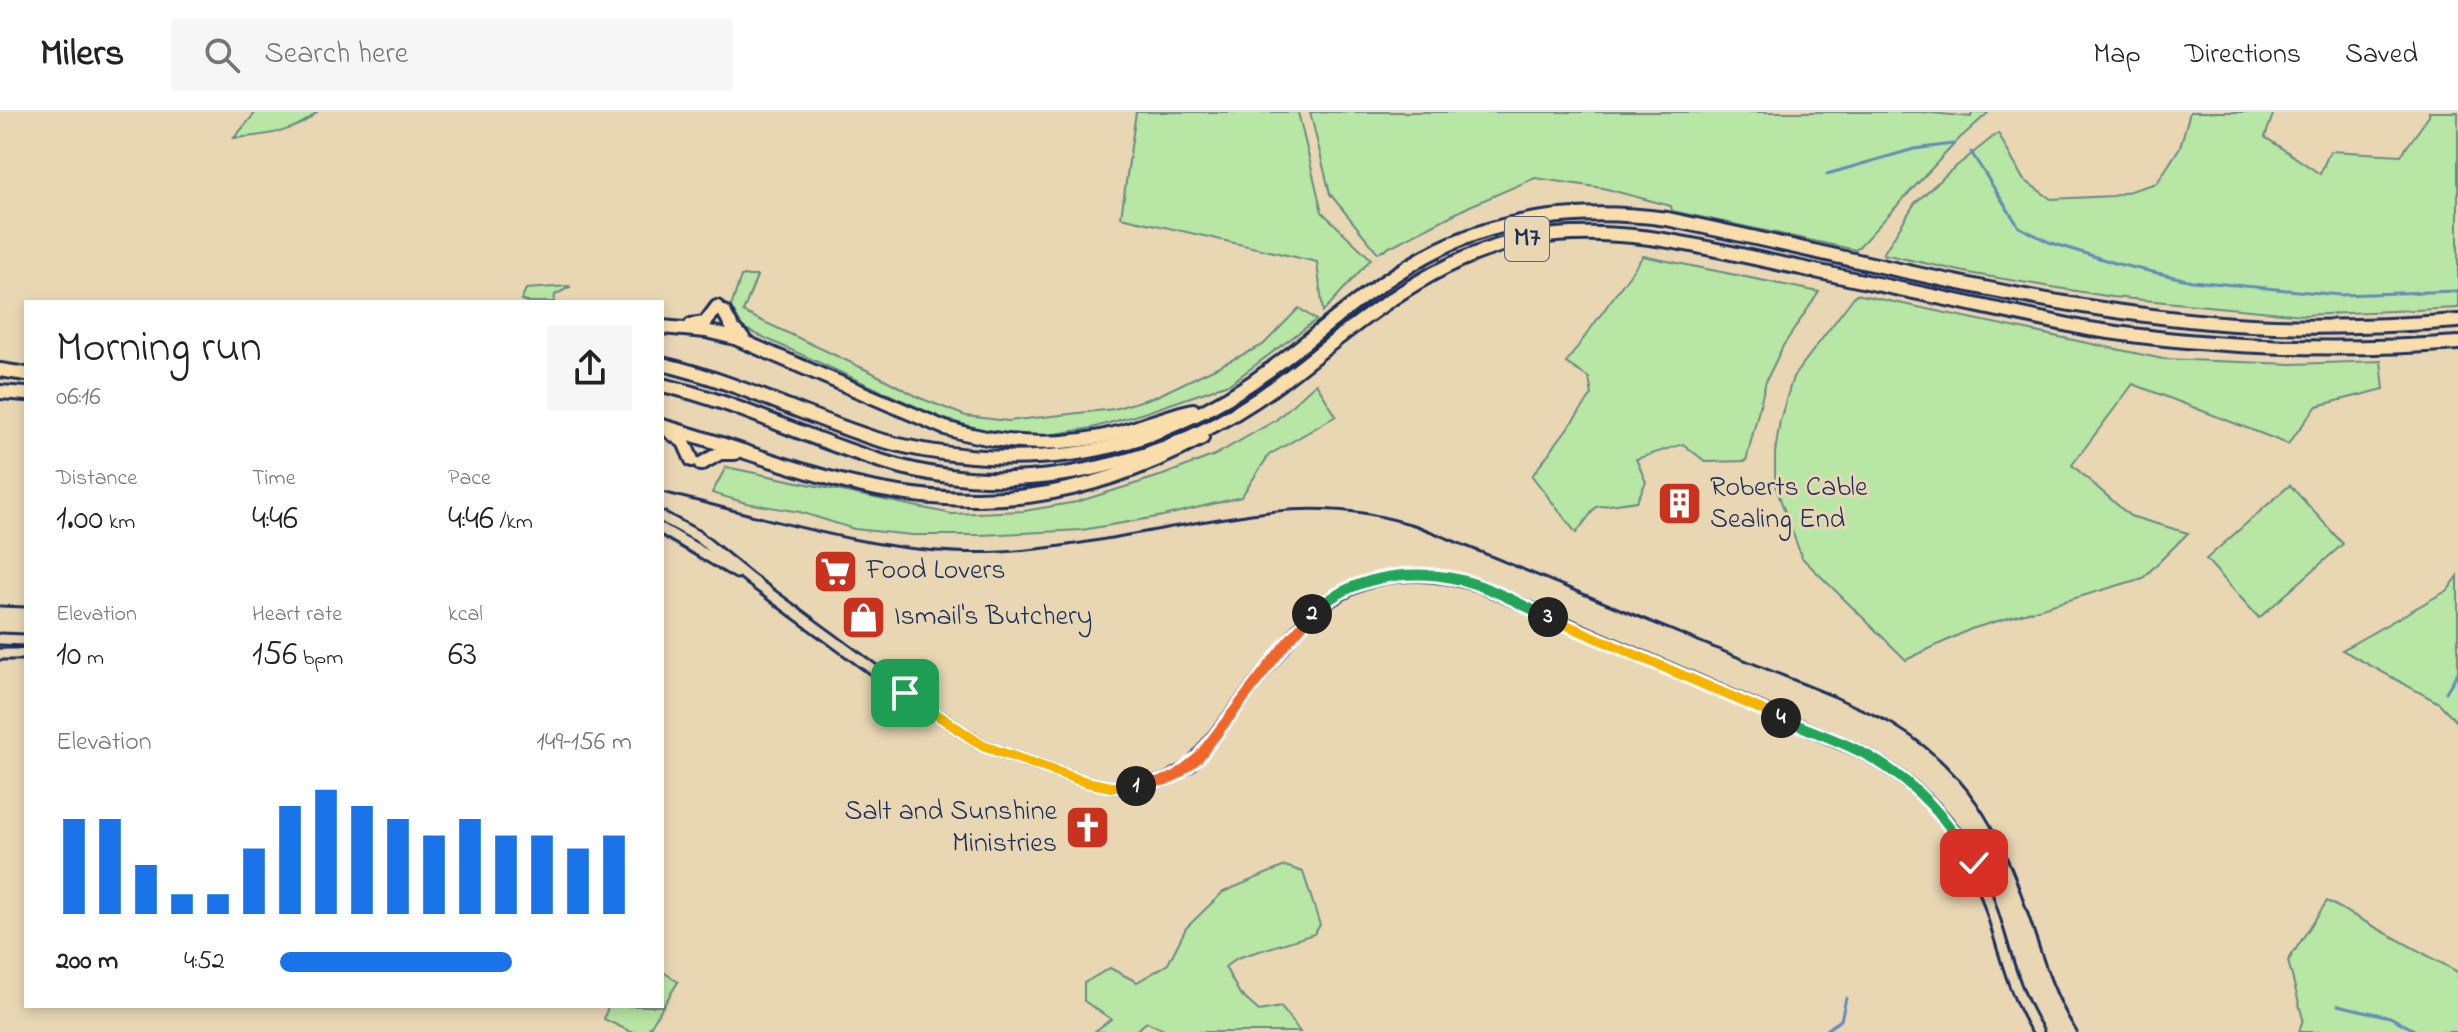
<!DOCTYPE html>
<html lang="en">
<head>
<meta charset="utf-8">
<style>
	body { margin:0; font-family:"Indie Flower",sans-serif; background:#f6f6f6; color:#222; height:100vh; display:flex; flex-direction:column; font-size:30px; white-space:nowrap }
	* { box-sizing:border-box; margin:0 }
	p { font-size:26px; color:#767676 }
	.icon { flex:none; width:44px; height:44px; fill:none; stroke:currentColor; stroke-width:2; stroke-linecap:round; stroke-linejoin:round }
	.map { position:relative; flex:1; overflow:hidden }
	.side { position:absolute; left:24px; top:188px; width:640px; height:708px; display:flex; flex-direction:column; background:#fff; border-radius:0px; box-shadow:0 4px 12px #0003 }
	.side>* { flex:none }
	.pin { position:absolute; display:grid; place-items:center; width:68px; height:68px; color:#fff; margin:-34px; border-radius:16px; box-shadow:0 4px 12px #0006 }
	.km { position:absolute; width:40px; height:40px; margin:-20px; border-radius:50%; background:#222; color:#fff; font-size:22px; line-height:40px; text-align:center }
	.round { display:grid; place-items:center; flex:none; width:84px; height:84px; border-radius:0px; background:#f6f6f6 }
	.summary { display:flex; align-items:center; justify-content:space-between; height:136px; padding:0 32px }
	h1 { font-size:44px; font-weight:600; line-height:60px }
	.metrics { display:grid; grid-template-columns:repeat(3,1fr); gap:12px; height:136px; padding:8px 32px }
	.metrics div { display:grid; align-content:center }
	.metrics b { font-size:34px; font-weight:600 }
	.metrics small { font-size:22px; font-weight:400 }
	.metrics p { font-size:22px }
	.chart { height:224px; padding:16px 32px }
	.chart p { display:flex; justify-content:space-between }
	.chart svg { width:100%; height:144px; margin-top:8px; stroke:#1a73e8; stroke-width:6 }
	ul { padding:0 32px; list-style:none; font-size:26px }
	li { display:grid; grid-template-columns:128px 96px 1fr; align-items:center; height:60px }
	li i { height:20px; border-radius:10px; background:#1a73e8 }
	header { display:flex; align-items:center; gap:48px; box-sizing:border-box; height:112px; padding:0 40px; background:#fff; border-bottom:2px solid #e0e0e0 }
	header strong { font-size:38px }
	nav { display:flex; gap:44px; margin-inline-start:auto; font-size:28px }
	.search { width:560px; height:72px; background:#f6f6f6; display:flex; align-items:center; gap:20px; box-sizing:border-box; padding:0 28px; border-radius:0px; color:#767676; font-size:30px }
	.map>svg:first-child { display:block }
</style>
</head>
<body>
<header>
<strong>Milers</strong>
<div class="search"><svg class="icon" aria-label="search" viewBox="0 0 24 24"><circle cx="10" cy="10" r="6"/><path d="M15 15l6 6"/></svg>Search here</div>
<nav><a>Map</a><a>Directions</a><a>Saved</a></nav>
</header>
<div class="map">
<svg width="2458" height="920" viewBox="0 0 2458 920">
	<rect width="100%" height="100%" fill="#e9d7b4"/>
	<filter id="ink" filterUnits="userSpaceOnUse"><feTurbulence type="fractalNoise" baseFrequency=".0125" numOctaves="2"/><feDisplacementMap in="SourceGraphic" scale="16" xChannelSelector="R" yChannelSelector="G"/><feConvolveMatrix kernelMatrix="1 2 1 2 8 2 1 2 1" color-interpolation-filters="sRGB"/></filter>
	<g filter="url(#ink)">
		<g fill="#b8e6a4" stroke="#6a8a81" stroke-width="2">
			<path d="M 256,0 L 317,0 C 295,22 263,23 234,26 Z"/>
			<polygon points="1136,0 1298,0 1322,100 1371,147 1323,200 1317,150 1121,105"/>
			<polygon points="1310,0 1922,0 1971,5 1972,0 1989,0 1959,27 1856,138 1672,99 1671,94 1603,76 1535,66 1470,94 1378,141 1330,82"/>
			<polygon points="2190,0 2274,0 2265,25 2320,62 2330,39 2401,43 2429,4 2429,0 2458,0 2458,196 2303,203 2112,185 1974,162 1883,142 1915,91 1949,60 1998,21 2023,67 2051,87 2113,84 2157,71 2180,35"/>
			<polygon points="1643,144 1819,180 1783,234 1766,269 1746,349 1706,350 1683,332 1636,347 1646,370 1637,389 1596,395 1576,421 1532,364 1592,283 1589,266 1566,251"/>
			<polygon points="741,164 757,164 743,200 873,261 920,286 966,304 1008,309 1114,297 1157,284 1263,233 1299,196 1316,208 1231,271 1144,301 1092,316 1043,324 994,321 941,306 743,216 731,195"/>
			<polygon points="569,174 570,175 555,183 554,190 527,190 521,188 526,177"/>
			<polygon points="1856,182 2163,247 2292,252 2381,249 2384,277 2317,294 2288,332 2133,272 2072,353 2130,404 2188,421 2143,466 1971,517 1906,548 1802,446 1775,373 1775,341 1780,308 1793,265"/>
			<polygon points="1316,271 1336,304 1269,343 1241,385 1163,404 1082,418 981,423 912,423 854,417 800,400 746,391 712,381 726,355 952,402 1024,399 1077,390 1163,363 1215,343 1276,308"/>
			<polygon points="2290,373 2343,432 2259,506 2206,447"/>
			<polygon points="2458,464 2458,611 2439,591 2342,538 2448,478"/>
			<polygon points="1285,754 1303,760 1320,813 1314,822 1237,846 1225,855 1240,882 1259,899 1281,895 1300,920 1169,920 1147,910 1134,920 1094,920 1111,907 1084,889 1084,871 1110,856 1137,870 1168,852 1186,816 1223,780"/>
			<polygon points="2327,789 2458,860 2458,920 2299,920 2303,907 2288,849"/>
			<polygon points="662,859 678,870 647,920 631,920 604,907 608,894 662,894"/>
		</g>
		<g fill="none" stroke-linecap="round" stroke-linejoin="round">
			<g stroke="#628db6" stroke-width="3">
				<polyline points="1971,40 2019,115 2049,130 2118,152 2192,169 2340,183 2458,179"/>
				<polyline points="1827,62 1914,37 1953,32"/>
				<polyline points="2446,580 2458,560"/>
				<polyline points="2338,893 2390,905 2418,920"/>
				<polyline points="1823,920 1841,908 1846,886"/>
			</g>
			<defs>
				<g id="secondary">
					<path d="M 662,405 L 697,424 L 751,468 L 905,581 L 983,634 L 1086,670 L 1111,675 L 1128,675 L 1166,668 L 1191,653 L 1302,512 C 1354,461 1412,453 1480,474 L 1861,640 C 1907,664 1951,704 1974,752 C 2000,807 2005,868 2038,920"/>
					<polyline points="662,417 737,461"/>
					<polyline points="0,527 26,528"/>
					<polyline points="0,542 26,542"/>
				</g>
				<g id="motorway">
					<polyline points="724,200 733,217 743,226"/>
					<polyline points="691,213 705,211 717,195"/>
					<path d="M 662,215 L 706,219 L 735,226 L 945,316 C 1004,334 1062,336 1122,320 C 1146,313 1169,303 1193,298"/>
					<path d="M 662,252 C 735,269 802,303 873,326 C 936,345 1006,350 1071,342 C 1144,333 1217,298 1275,254 C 1324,217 1371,174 1426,144 C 1499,103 1586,96 1667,107 C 1847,144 2026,194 2209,210 C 2292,218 2376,215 2458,209"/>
					<polyline points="0,258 26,262"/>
					<path d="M 662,273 C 741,291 813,330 891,352 C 1022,390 1171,353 1279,272 C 1357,213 1432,143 1532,126 C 1624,111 1712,138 1801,156 C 1895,176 1989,196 2083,216 C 2207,236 2332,240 2458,231"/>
					<polyline points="0,280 26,282"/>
					<path d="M 662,314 C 725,331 785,356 849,371 C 979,402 1083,389 1202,326"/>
					<polyline points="670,320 684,330 692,348"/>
					<polyline points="701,352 720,341 735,341"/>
				</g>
			</defs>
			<use href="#secondary" stroke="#1b2f5e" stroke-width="15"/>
			<use href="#motorway" stroke="#1b2f5e" stroke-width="18"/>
			<use href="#secondary" stroke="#e9d7b4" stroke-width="9"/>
			<use href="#motorway" stroke="#f9deab" stroke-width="12"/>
			<g stroke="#1b2f5e" stroke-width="3">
				<path d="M 662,380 C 773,407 886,446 1002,440 C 1071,436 1139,420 1207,409 C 1249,402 1291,395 1334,398 C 1362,399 1390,406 1417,414 L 1833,584 C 1853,594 1875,602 1894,613 C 1965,656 2001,719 2026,796 C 2041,839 2052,881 2077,920"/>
				<polyline points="0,494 26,495"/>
			</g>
		</g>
	</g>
	<g fill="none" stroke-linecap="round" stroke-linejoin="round" filter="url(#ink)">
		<defs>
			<polyline id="split-1" points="905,581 983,634 1086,670 1111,675 1136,674"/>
			<polyline id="split-2" points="1136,674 1166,668 1177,663 1198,646 1284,534 1312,502"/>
			<path id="split-3" d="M 1312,502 C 1349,465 1407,456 1457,467 C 1489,474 1519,492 1548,505"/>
			<polyline id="split-4" points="1548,505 1781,606"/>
			<path id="split-5" d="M 1781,606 C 1813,620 1848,631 1877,649 C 1918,674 1950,710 1974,751"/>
		</defs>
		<use href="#split-1" stroke="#fff" stroke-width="16"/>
		<use href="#split-2" stroke="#fff" stroke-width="16"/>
		<use href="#split-3" stroke="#fff" stroke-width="16"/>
		<use href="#split-4" stroke="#fff" stroke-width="16"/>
		<use href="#split-5" stroke="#fff" stroke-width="16"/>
		<use href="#split-1" stroke="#f5b400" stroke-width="10"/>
		<use href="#split-2" stroke="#f0652b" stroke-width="10"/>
		<use href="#split-3" stroke="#22a559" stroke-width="10"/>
		<use href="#split-4" stroke="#f5b400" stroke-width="10"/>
		<use href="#split-5" stroke="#22a559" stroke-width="10"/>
	</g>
	<defs>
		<symbol id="building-square" viewBox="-11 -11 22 22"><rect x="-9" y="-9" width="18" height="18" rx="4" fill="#c8321e" stroke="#e9d7b4"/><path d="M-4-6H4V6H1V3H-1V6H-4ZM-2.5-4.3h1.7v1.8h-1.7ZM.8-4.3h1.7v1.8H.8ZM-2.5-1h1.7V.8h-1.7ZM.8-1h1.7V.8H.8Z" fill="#fff"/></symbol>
		<symbol id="supermarket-square" viewBox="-11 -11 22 22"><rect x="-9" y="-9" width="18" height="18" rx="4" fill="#c8321e" stroke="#e9d7b4"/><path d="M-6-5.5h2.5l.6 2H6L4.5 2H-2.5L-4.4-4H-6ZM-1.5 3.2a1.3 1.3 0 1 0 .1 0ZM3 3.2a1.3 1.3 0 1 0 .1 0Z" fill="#fff"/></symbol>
		<symbol id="shop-square" viewBox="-11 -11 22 22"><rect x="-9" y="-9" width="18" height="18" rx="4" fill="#c8321e" stroke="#e9d7b4"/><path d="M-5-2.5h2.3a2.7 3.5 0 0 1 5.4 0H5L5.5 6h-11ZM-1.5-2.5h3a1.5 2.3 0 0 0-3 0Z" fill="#fff"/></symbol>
		<symbol id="church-square" viewBox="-11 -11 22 22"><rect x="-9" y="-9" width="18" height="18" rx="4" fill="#c8321e" stroke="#e9d7b4"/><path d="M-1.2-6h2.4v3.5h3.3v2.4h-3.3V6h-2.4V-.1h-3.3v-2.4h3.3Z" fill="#fff"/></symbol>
	</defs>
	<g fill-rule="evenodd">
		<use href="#building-square" x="1654" y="366" width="51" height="51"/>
		<use href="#supermarket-square" x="810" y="434" width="51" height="51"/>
		<use href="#shop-square" x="838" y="480" width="51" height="51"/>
		<use href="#church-square" x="1062" y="690" width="51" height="51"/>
	</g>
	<g text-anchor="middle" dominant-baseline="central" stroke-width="6" stroke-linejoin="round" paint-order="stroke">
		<rect fill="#e9d7b4" stroke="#596178" stroke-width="2" x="1505" y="105" width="44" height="44" rx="6"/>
		<g font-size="26" font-weight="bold" fill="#1b2f5e">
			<text x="1527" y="127">M7</text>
		</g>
		<g font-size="28" fill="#1b2f5e" stroke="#e9d7b4" text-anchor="start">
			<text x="1710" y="376">Roberts Cable<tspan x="1710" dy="32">Sealing End</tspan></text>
			<text x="866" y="459">Food Lovers</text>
			<text x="894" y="505">Ismail's Butchery</text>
			<text x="1057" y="700" text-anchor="end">Salt and Sunshine<tspan x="1057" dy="32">Ministries</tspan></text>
		</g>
	</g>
</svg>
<div class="pin" style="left:905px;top:581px;background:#1e9e55"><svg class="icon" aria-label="arrive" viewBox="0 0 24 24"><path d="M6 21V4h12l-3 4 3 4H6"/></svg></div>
<div class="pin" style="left:1974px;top:751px;background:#d93025"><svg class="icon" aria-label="check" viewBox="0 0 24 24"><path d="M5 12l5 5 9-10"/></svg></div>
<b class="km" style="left:1136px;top:674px">1</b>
<b class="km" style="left:1312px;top:502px">2</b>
<b class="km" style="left:1548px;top:505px">3</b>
<b class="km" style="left:1781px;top:606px">4</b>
<section class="side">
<div class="summary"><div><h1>Morning run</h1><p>06:16</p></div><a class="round"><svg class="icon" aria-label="share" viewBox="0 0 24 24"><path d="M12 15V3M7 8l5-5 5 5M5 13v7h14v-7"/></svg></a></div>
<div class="metrics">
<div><p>Distance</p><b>1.00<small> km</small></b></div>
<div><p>Time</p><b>4:46</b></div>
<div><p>Pace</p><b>4:46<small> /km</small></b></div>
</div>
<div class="metrics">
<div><p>Elevation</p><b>10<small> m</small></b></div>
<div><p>Heart rate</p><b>156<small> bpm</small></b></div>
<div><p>kcal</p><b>63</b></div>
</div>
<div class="chart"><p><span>Elevation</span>149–156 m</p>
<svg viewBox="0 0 160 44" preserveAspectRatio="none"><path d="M5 44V15M15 44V15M25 44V29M35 44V38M45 44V38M55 44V24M65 44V11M75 44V6M85 44V11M95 44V15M105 44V20M115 44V15M125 44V20M135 44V20M145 44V24M155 44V20"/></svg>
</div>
<ul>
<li><b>200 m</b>4:52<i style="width:66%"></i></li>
</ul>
</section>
</div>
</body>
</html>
